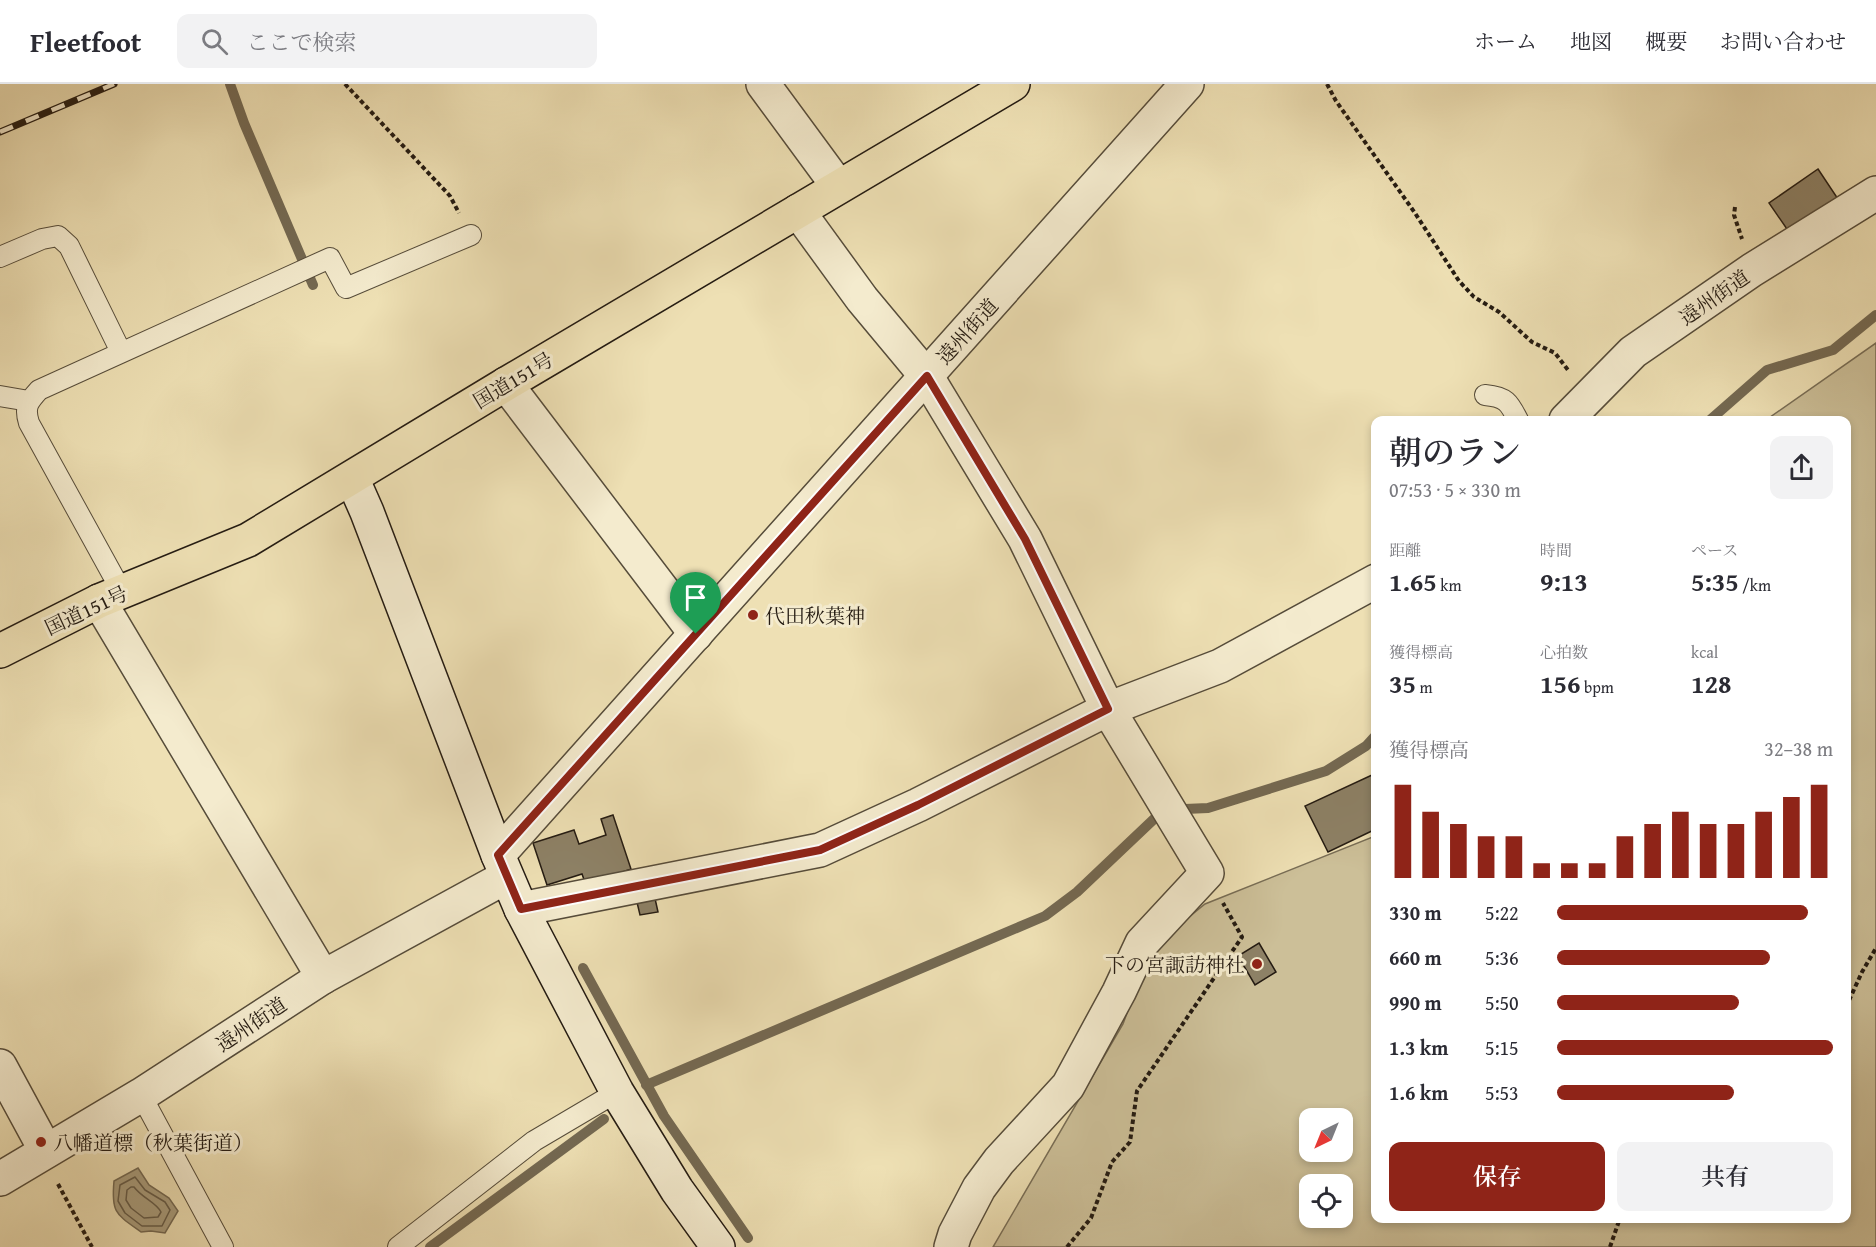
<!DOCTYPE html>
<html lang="ja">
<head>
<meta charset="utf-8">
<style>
	body { margin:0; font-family:"Gentium Book Plus","Noto Serif JP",serif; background:#f2f2f3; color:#2b2b33; height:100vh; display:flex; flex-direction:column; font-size:22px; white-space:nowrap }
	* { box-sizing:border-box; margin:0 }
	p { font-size:20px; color:#7c7c81 }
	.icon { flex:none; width:33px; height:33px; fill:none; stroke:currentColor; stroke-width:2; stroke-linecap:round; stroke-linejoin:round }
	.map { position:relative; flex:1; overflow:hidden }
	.details { position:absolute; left:1371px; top:332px; width:480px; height:807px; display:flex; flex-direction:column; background:#fff; border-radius:12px; box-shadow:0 3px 9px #0003 }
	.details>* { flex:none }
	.needle { width:39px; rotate:223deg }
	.fabs { position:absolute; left:1299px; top:1024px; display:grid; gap:12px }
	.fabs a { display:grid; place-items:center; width:54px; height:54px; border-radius:12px; background:#fff; box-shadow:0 3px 9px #0003; font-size:30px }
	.pin { position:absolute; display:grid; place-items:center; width:51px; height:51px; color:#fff; margin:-62px -26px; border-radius:50% 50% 50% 0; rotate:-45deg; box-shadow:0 0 6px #0007 }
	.pin .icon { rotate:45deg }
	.round { display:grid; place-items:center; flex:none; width:63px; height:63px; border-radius:12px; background:#f2f2f3 }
	.head { display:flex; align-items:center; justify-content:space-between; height:102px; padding:0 18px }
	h1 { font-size:33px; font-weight:600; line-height:45px }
	.figures { display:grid; grid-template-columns:repeat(3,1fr); gap:9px; height:102px; padding:6px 18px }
	.figures div { display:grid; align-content:center }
	.figures b { font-size:26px; font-weight:600 }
	.figures small { font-size:16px; font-weight:400 }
	.figures p { font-size:16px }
	.chart { height:168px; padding:12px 18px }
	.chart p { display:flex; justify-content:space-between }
	.chart svg { width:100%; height:108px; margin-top:6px; stroke:#8f2418; stroke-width:6 }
	.primary-button { display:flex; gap:12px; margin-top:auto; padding:12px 18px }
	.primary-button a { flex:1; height:69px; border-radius:12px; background:#8f2418; color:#fff; font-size:24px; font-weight:600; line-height:69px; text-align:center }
	.primary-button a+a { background:#f2f2f3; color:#2b2b33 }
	ul { padding:0 18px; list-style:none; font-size:20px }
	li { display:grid; grid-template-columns:96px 72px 1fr; align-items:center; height:45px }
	li i { height:15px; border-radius:8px; background:#8f2418 }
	header { display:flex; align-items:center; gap:36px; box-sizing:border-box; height:84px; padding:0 30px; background:#fff; border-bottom:2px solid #e1e1e2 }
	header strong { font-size:28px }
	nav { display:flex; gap:33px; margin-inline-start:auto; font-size:21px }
	.search { width:420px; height:54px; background:#f2f2f3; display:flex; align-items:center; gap:15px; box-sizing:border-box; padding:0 21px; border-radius:12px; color:#7c7c81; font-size:22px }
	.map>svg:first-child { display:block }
</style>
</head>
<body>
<header>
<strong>Fleetfoot</strong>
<div class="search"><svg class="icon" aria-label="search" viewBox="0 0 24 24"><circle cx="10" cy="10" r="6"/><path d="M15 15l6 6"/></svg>ここで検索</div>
<nav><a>ホーム</a><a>地図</a><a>概要</a><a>お問い合わせ</a></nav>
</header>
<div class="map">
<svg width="1876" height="1163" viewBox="0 0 1876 1163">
	<rect width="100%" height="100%" fill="#eee0b4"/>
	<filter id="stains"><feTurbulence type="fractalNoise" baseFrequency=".00333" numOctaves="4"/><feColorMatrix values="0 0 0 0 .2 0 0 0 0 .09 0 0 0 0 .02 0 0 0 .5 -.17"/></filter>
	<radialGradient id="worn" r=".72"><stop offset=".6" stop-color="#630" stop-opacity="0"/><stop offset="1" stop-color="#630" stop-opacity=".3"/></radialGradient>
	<path fill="#ccbf98" stroke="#786d55" stroke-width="1.5" fill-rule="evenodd" d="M 1876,259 L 1876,1163 L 993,1163 L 1123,940 L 1151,864 L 1205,820 L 1375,752 L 1376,1134 L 1846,1134 L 1846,336 L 1766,336 ZM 1310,1035 L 1342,1035 L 1342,1068 L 1310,1068 ZM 1310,1101 L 1342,1101 L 1342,1134 L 1310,1134 Z"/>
	<path fill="#a99d7d" stroke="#746952" stroke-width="1.5" d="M 138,1084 L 149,1101 L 169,1114 L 178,1127 L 165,1149 L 151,1147 L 141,1148 C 116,1130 111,1129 114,1097 Z"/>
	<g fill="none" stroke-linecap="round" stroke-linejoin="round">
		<g stroke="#665c48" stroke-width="1.5">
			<polygon points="135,1093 145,1106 165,1118 170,1126 162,1142 142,1142 125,1129 118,1117 120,1101"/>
			<path d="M 131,1103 L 134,1103 C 142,1114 156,1118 161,1128 L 158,1133 L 144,1134 L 131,1124 L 126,1116 L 127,1106 Z"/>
		</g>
		<g stroke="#746952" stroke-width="10">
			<polyline points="230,0 244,39 313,201"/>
			<polyline points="1710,336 1767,286 1833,266 1876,231"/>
			<polyline points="1185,725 1208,724 1326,687 1366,662 1376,651"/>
			<polyline points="583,884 664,1032 748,1154"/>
			<polyline points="646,1001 1045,832 1077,808 1154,735"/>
			<polyline points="430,1163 604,1035"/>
		</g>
	</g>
	<g fill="#8d8166" stroke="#241b12" stroke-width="1.5">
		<polygon points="1818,85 1838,115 1789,148 1769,119"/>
		<polygon points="1372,691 1376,698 1376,745 1328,768 1305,722"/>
		<polygon points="613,731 631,785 586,801 582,790 547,801 533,759 574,746 579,760 606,751 601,735"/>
		<polygon points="654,810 658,828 640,831 636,814"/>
		<polygon points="1259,859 1276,888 1255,901 1238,872"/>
	</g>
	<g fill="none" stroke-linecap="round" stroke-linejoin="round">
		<defs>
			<g id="lane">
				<polyline points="0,173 42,155 58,152 69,162 121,268"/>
				<path d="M 1485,311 C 1506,313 1509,318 1518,336"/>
				<polyline points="0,312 29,317"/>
				<path d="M 122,508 L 29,339 C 24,323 28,318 39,306 L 330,174 L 346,204 L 471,151"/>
				<polyline points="141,1011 223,1163"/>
				<polyline points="398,1163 534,1057 617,1008"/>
			</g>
			<g id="street">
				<polyline points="763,0 838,102"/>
				<polyline points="798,127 862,215 927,293 1025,455 1108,625 1207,789 1142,859 1119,908 1068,1002 999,1077 979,1104 955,1150 951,1163"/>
				<polyline points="506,300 696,550"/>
				<polyline points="1566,336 1633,268 1752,186 1876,109"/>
				<polyline points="99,517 323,893"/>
				<polyline points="498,771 1187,0"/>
				<polyline points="521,825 820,766 918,721 1108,625 1220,582 1376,497"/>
				<polyline points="0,982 46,1067"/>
				<polyline points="0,1095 141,1011 323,893 506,793"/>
			</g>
			<polyline id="secondary" points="352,394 367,428 498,771 521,825 617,1008 677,1106 718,1163"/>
			<polyline id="highway" points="0,567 99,517 248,456 506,300 1013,0"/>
		</defs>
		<use href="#lane" stroke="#564c3a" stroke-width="22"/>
		<use href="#street" stroke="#564c3a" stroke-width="36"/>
		<use href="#secondary" stroke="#241b12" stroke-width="36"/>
		<use href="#highway" stroke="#241b12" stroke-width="36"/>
		<g stroke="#241b12" stroke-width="4" stroke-dasharray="4.5 3" stroke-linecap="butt">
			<polyline points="345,0 450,112 459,129"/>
			<polyline points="1327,0 1336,17 1415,129 1459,197 1474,213 1499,228 1532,258 1555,269 1568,286"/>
			<polyline points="1735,123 1734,131 1742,155"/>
			<polyline points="1846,923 1862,888 1876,864"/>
			<polyline points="58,1100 92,1163"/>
			<polyline points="1067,1163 1091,1134 1112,1078 1130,1058 1137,1007 1242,853 1223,819"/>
			<polyline points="1610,1163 1620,1134"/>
		</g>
		<use href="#lane" stroke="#f4ebce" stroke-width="20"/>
		<use href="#street" stroke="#f4ebce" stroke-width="33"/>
		<use href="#secondary" stroke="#f4ebce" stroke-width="33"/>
		<use href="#highway" stroke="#eee0b4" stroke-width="33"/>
		<defs>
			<polyline id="rail" points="0,48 114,0"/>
		</defs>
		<use href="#rail" stroke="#241b12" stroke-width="7"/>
		<use href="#rail" stroke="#f4ebce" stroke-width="4.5" stroke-dasharray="14" stroke-linecap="butt"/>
	</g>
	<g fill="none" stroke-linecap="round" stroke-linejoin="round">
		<defs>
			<polygon id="route" points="927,292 1025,455 1108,625 918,721 820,766 521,825 498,771"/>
		</defs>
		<use href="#route" stroke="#fff" stroke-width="12"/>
		<use href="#route" stroke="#8f2418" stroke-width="8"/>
	</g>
	<g fill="#8f2418" stroke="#f4ebce" stroke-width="2">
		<circle cx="753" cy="531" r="6"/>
		<circle cx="1257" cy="880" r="6"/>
		<circle cx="41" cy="1058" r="6"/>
	</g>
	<g text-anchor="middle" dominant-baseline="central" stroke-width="6" stroke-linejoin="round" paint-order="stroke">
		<g font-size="20" fill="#241b12" stroke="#f4ebce">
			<text transform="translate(1714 213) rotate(-35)">遠州街道</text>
			<text transform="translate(967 247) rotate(-48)">遠州街道</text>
			<text transform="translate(513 296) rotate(-31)">国道151号</text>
			<text transform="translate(86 526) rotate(-25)">国道151号</text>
			<text transform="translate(251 940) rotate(-34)">遠州街道</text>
		</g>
		<g font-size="20" fill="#241b12" stroke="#f4ebce" text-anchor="start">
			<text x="765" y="531">代田秋葉神</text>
			<text x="1245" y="880" text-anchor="end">下の宮諏訪神社</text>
			<text x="53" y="1058">八幡道標（秋葉街道）</text>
		</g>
	</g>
	<rect width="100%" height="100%" filter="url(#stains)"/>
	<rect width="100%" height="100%" fill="url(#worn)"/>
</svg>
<div class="fabs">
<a><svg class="needle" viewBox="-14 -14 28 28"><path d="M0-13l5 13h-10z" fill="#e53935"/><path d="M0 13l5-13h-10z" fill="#7c7c81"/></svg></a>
<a><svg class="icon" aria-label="locate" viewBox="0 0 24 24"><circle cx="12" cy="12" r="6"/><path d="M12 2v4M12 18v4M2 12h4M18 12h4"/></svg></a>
</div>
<div class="pin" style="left:696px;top:550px;background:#1e9e55"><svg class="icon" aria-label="arrive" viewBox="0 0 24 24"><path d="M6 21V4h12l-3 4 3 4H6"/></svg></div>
<section class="details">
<div class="head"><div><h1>朝のラン</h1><p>07:53 · 5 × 330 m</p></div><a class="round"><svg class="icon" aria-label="share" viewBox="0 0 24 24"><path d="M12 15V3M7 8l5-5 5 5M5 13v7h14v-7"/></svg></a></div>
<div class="figures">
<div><p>距離</p><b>1.65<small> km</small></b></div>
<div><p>時間</p><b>9:13</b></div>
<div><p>ペース</p><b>5:35<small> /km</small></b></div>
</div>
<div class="figures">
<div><p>獲得標高</p><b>35<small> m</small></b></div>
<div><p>心拍数</p><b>156<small> bpm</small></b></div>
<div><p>kcal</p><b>128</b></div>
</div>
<div class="chart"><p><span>獲得標高</span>32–38 m</p>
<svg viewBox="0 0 160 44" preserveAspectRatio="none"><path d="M5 44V6M15 44V17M25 44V22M35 44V27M45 44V27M55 44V38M65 44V38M75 44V38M85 44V27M95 44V22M105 44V17M115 44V22M125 44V22M135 44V17M145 44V11M155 44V6"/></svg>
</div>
<ul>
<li><b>330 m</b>5:22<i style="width:91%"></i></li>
<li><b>660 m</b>5:36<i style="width:77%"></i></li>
<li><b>990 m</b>5:50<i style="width:66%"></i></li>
<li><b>1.3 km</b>5:15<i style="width:100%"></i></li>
<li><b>1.6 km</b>5:53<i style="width:64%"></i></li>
</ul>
<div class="primary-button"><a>保存</a><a>共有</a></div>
</section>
</div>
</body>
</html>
